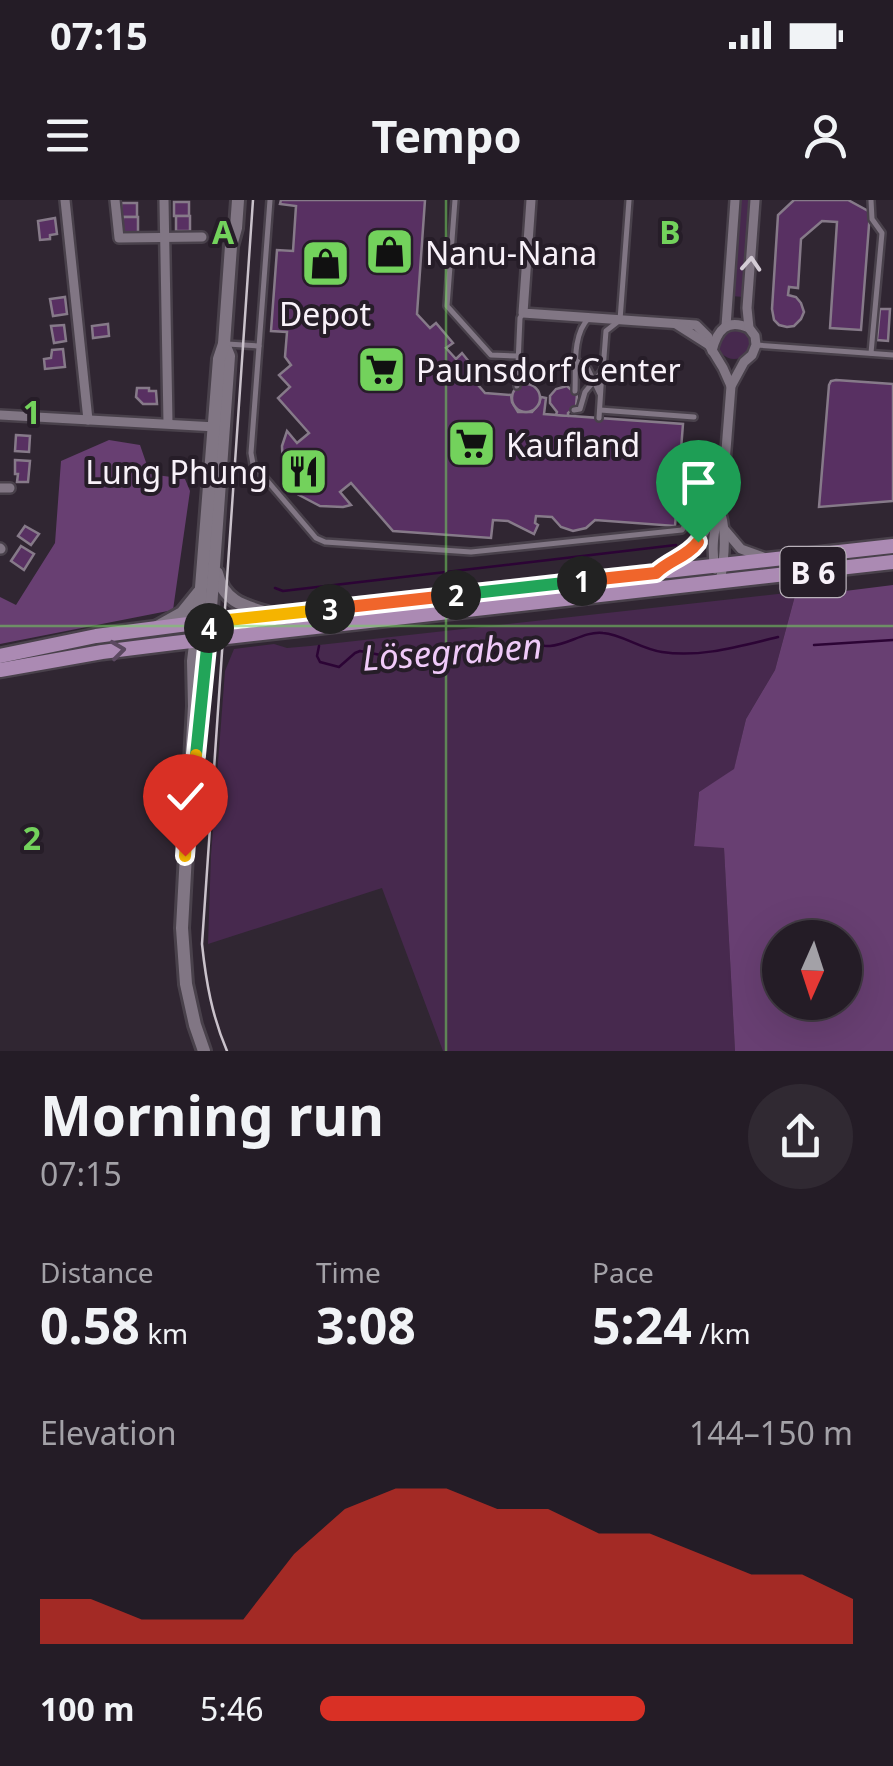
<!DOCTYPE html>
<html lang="en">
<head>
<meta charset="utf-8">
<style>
	body { margin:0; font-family:"Noto Sans",sans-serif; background:#302932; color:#f1f3f6; height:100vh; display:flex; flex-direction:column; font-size:38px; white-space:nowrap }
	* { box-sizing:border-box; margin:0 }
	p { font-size:32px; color:#a3a1a7 }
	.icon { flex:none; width:55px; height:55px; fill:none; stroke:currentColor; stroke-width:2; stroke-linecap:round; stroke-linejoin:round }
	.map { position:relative; height:851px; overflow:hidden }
	.details { display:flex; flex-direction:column; background:#241c26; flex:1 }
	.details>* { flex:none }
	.needle { width:65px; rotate:183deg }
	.buttons { position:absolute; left:762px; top:720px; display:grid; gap:20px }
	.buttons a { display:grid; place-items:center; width:100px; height:100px; border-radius:50%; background:#241c26; box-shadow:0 10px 40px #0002,0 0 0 2px #413a43; font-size:50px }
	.pin { position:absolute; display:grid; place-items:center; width:85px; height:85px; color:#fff; margin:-102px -42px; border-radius:50% 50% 50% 0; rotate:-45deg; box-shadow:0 0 10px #0007 }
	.pin .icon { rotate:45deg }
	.km { position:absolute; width:50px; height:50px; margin:-25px; border-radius:50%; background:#222; color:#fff; font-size:28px; line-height:50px; text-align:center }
	.round { display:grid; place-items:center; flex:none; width:105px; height:105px; border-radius:52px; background:#302932 }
	.headline { display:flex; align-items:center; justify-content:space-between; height:170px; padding:0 40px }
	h1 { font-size:55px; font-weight:700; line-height:75px }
	.stats { display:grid; grid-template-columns:repeat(3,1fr); gap:15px; height:170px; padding:10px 40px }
	.stats div { display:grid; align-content:center }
	.stats b { font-size:50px; font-weight:700 }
	.stats small { font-size:28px; font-weight:400 }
	.stats p { font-size:28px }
	.chart { height:280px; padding:20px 40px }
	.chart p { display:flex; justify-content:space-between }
	.chart svg { width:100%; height:180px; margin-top:10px; fill:#d93025; opacity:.7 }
	ul { padding:0 40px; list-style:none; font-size:32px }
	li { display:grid; grid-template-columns:160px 120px 1fr; align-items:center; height:75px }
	li i { height:25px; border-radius:12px; background:#d93025 }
	.status { display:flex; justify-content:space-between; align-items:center; height:70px; padding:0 50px; background:#241c26; direction:ltr }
	.status svg { height:28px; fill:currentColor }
	header { display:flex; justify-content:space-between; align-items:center; height:130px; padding:0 40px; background:#241c26; font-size:45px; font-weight:700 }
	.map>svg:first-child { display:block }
</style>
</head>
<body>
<div class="status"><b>07:15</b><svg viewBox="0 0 49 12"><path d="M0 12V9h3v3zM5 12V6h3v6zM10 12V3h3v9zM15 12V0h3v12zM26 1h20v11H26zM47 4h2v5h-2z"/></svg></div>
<header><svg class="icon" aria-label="menu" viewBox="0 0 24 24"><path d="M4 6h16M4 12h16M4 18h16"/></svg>Tempo<svg class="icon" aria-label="person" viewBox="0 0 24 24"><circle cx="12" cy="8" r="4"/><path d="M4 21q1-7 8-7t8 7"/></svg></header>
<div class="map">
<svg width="893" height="851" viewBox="0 0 893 851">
	<rect width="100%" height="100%" fill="#302632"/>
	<g fill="#47294e">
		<polygon points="738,0 751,0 744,97 731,96"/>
		<circle cx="734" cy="143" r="16"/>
		<polygon points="796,392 775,470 746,519 734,570 699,592 694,645 724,647 735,851 443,851 382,688 208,744 211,655 225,471 234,449 274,444 287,448 310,446"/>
	</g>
	<g fill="#683f72" fill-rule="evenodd">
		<polygon points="109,240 140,245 150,274 185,279 190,291 173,410 0,444 0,397 16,405 55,343 61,261"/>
		<path d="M 893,385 L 893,851 L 735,851 L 724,648 L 694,646 L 699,592 L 734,569 L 746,519 L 775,470 L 796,392 L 821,394 ZM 780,738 L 845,738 L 845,802 L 780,802 Z"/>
	</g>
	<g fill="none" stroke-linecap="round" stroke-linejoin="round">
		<g stroke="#2c0435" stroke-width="2.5">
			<polyline points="275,388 283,391 676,345"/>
			<polyline points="814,445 893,440"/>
			<path d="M 319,446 L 317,456 L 320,462 L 339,467 L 355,453 L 360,451 L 391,457 L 411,451 L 450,453 L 471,448 L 489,455 C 501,452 502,446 514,454 C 522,452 527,447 535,445 C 547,442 538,447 550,446 C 568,445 584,431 603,433 C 621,434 641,449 662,452 C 701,458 740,446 778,437"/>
		</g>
	</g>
	<g fill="#583062" stroke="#867a89" stroke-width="2.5">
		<polygon points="281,0 425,0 417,114 430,128 436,123 453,143 446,148 456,159 462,153 478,173 472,178 485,193 511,195 512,202 518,212 532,212 539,204 541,197 546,198 544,214 683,224 675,326 595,320 586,328 573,331 561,327 552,317 536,316 535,323 538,325 534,334 508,321 493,320 491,338 393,331 351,283 340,292 351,305 343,307 320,306 299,295 302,292 292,281 289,284 283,269 282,246 287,231 297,243 309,233 278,198 290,187 279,175 291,165 285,157 287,132 271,131 277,50 293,51 296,6 280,4"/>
		<polygon points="794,0 848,0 870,12 861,130 830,128 837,22 822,21 801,39 798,88 789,87 788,95 796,97 801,103 804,112 801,119 794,126 787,127 779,125 774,120 772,109 778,15"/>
		<rect x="174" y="2" width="15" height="14"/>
		<rect x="121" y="3" width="16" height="14"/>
		<rect x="176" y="16" width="14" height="15"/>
		<polygon points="123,17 138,17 138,33 122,32"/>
		<polygon points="55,18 57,34 50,35 50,39 40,40 38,21"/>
		<polygon points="65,97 67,114 53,116 50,99"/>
		<polygon points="880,109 890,109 888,141 877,140"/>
		<polygon points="108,124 109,136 93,138 92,126"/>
		<polygon points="64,125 66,141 54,143 51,126"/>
		<polygon points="63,149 65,167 45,169 44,159 51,158 52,150"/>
		<polygon points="836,180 893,184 893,301 819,307 829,185 831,181"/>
		<circle cx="526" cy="198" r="14"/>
		<polygon points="567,186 577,195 576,206 568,213 568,216 556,215 557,212 550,203 550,196 556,189"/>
		<polygon points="137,188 149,188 149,191 156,191 157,204 143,204 136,197"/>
		<polygon points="16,235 30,236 29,252 15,251"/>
		<polygon points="15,260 30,261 28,282 17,282 18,274 15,274"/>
		<polygon points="25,326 39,334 31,345 18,336"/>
		<polygon points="21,346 34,354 24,370 11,361"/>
	</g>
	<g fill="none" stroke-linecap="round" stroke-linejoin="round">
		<defs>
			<g id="lane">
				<polyline points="270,0 251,253 253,264 316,338 325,342 471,352 682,330 686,324 687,315"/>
				<polyline points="455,0 447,106 491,155 518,156"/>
				<polyline points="871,0 872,19 882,33 871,153"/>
				<polyline points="227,144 259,146"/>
				<polyline points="756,145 893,155"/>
				<polyline points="577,161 588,169 600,194"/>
				<polyline points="517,186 520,118 523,113"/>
				<path d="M 575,191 C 576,168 572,134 589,118"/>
				<polyline points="574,210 580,209 585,192 603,170 606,131 620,120 629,0"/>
				<polyline points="600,210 694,217"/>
				<polyline points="599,218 602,171"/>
			</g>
			<g id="street">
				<polyline points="65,0 88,220"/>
				<polyline points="115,0 119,38 202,37"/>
				<polyline points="164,0 168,223"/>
				<polyline points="531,0 523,113 696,125 708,137 709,145 723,168 731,186"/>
				<polyline points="676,124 709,145"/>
				<polyline points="726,126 735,0"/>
				<path d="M 712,151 C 717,130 727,118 749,128"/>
				<polyline points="0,215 216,227"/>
				<polyline points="0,288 10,288"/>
				<polyline points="724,329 741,349 763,357"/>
				<polyline points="0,348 1,349"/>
				<path d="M 715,369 C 712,353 712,328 721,314 L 731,186 L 744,162 L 752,155 L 756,145 L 755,136 L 749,128 L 747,108 L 755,0"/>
				<polyline points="659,370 694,348 717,312"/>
				<path d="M 720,382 C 724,361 727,335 721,314"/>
			</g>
			<g id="secondary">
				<path d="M 217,373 C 223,400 242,406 267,413"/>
				<polyline points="157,427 182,413 199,392"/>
				<polyline points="201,512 210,422 229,156 224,144"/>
				<polyline points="204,851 195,825 186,784 182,728 194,506 193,461 199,413 219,159 224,144 231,46 236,28 238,0"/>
			</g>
			<g id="primary">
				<polyline points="0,456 96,436 180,425 893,346"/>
				<polyline points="0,470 102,452 174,443 893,362"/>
			</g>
		</defs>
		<use href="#lane" stroke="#49414b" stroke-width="10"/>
		<use href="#street" stroke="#49414b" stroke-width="14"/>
		<use href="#secondary" stroke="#49414b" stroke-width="18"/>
		<use href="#primary" stroke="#49414b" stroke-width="19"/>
		<use href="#lane" stroke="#817684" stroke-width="5"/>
		<use href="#street" stroke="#817684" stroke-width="9"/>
		<use href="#secondary" stroke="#817684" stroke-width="12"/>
		<use href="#primary" stroke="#ab8ab3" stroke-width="14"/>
		<path stroke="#cac2cb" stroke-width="2.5" d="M 227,851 C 212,816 206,782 202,744 L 253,0"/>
	</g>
	<defs><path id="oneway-chevron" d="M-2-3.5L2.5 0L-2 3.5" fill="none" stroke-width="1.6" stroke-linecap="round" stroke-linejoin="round" transform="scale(2.5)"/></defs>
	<use stroke="#d4ccd6" href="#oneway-chevron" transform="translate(751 64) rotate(-86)"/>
	<use stroke="#5b4960" href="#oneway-chevron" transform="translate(118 450) rotate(-7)"/>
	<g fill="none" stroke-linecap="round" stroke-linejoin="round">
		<defs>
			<path id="split-1" d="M 582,381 L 656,373 C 669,360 687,357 698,342"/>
			<polyline id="split-2" points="456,395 582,381"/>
			<polyline id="split-3" points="330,409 456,395"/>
			<polyline id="split-4" points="209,428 210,422 330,409"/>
			<polyline id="split-5" points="196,555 209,428"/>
			<polyline id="split-6" points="185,656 191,574 196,555"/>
		</defs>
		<use href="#split-1" stroke="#fff" stroke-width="20"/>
		<use href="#split-2" stroke="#fff" stroke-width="20"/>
		<use href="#split-3" stroke="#fff" stroke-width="20"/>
		<use href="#split-4" stroke="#fff" stroke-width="20"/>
		<use href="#split-5" stroke="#fff" stroke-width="20"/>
		<use href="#split-6" stroke="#fff" stroke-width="20"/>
		<use href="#split-1" stroke="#f0652b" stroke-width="12"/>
		<use href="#split-2" stroke="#22a559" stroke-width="12"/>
		<use href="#split-3" stroke="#f0652b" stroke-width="12"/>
		<use href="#split-4" stroke="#f5b400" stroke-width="12"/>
		<use href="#split-5" stroke="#22a559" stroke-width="12"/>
		<use href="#split-6" stroke="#f5b400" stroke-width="12"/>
	</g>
	<path fill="none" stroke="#73d25c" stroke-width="2.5" stroke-opacity="0.55" d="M 446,0 L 446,851M 0,426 L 893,426"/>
	<defs>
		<symbol id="shop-square" viewBox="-11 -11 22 22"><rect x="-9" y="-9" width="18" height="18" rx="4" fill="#73d25c" stroke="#261d28"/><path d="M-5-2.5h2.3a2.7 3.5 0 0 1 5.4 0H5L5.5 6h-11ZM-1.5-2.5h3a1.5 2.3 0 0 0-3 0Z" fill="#111"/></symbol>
		<symbol id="supermarket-square" viewBox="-11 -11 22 22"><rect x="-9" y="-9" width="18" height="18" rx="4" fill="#73d25c" stroke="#261d28"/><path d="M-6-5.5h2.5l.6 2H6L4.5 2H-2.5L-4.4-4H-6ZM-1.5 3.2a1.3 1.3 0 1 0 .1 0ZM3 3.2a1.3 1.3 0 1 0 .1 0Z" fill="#111"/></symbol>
		<symbol id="restaurant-square" viewBox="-11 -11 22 22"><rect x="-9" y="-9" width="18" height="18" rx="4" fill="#73d25c" stroke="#261d28"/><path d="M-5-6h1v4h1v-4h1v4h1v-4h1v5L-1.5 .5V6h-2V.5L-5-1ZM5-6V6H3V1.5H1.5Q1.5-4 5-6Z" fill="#111"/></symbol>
	</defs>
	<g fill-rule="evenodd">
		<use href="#shop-square" x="362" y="24" width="55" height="55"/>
		<use href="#shop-square" x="298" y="36" width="55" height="55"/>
		<use href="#supermarket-square" x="354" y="142" width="55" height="55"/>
		<use href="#supermarket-square" x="444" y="216" width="55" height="55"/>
		<use href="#restaurant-square" x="276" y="244" width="55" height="55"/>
	</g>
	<g text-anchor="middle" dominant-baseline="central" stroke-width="8" stroke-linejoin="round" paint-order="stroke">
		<rect fill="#261d28" stroke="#b9b1ba" stroke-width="2.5" x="780.5" y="347" width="65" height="50" rx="8"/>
		<g font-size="30" font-weight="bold" fill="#f8f1f9">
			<text x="813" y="372">B 6</text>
		</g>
		<g font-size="32" fill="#f8f1f9" stroke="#261d28" text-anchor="start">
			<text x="425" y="52">Nanu-Nana</text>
			<text x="325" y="113" text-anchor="middle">Depot</text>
			<text x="416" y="169">Paunsdorf Center</text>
			<text x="506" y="244">Kaufland</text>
			<text x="268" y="271" text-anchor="end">Lung Phung</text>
		</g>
		<g font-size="35" font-style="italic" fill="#f0caf9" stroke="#261d28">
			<text transform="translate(452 451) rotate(-4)">Lösegraben</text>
		</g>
	</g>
	<g font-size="32" text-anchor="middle" font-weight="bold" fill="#73d25c" stroke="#261d28" stroke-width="8" stroke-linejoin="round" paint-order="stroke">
		<text x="223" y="44">A</text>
		<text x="670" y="44">B</text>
		<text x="32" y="224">1</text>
		<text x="32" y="650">2</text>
	</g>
</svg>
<div class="buttons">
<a><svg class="needle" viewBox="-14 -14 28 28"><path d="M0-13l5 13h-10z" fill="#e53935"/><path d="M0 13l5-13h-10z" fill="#a3a1a7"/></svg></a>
</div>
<div class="pin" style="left:698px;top:342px;background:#1e9e55"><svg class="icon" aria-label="arrive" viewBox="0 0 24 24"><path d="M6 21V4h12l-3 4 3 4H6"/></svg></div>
<div class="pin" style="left:185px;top:656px;background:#d93025"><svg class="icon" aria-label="check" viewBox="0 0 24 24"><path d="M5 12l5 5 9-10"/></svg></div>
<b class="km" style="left:582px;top:381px">1</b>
<b class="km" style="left:456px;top:395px">2</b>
<b class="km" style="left:330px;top:409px">3</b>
<b class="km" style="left:209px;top:428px">4</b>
</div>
<section class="details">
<div class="headline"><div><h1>Morning run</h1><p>07:15</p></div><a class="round"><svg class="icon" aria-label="share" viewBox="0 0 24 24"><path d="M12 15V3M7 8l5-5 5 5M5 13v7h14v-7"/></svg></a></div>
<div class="stats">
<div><p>Distance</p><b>0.58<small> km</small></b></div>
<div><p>Time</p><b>3:08</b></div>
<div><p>Pace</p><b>5:24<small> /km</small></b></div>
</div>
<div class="chart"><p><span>Elevation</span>144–150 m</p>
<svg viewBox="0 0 160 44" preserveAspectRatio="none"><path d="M0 44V33L10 33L20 38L30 38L40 38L50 22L60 11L70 6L80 6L90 11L100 11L110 17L120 17L130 22L140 27L150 27L160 33V44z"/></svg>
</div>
<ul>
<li><b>100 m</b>5:46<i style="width:61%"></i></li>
</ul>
</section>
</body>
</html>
